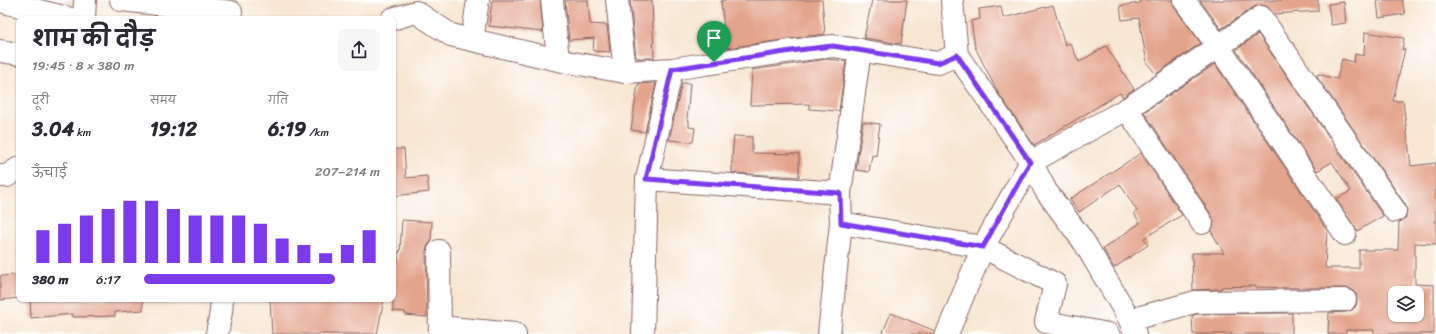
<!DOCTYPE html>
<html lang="hi">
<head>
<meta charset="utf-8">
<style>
	body { margin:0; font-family:Sriracha,"Playpen Sans Deva",sans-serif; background:#f7f7f7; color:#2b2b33; height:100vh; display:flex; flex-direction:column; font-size:15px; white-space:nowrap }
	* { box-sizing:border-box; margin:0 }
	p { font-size:13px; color:#7c7c81 }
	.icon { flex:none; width:22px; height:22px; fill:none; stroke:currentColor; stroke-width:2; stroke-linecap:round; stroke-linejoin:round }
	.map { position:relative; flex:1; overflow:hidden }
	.side { position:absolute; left:16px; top:16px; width:380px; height:286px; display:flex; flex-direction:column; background:#fff; border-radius:8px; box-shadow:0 1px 3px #0004 }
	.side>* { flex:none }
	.buttons { position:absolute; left:1388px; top:286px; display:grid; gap:8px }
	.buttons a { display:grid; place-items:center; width:36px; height:36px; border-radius:8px; background:#fff; box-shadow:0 1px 3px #0004; font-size:20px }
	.pin { position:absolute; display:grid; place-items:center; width:34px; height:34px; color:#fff; margin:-41px -17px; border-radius:50% 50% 50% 0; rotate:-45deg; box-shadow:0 0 4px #0007 }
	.pin .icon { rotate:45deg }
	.round { display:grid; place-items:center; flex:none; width:42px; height:42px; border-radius:8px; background:#f7f7f7 }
	.head { display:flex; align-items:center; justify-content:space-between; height:68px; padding:0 16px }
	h1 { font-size:22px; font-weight:700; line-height:30px }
	.stats { display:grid; grid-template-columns:repeat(3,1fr); gap:6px; height:68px; padding:4px 16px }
	.stats div { display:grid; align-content:center }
	.stats b { font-size:20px; font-weight:700 }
	.stats small { font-size:11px; font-weight:400 }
	.stats p { font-size:11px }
	.chart { height:112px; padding:8px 16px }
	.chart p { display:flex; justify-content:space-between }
	.chart svg { width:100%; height:72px; margin-top:4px; stroke:#7c3aed; stroke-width:6 }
	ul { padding:0 16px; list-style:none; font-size:13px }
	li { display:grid; grid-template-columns:64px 48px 1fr; align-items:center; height:30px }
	li i { height:10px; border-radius:5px; background:#7c3aed }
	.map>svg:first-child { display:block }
</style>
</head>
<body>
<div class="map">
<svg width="1436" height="334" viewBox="0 0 1436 334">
	<rect width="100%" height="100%" fill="#fff"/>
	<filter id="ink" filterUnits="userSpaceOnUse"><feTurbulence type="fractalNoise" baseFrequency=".025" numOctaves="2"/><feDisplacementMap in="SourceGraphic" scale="8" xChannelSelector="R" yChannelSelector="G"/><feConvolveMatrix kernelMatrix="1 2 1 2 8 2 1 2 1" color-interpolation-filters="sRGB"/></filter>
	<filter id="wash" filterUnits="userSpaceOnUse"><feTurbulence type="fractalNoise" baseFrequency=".012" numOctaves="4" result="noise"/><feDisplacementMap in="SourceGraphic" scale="16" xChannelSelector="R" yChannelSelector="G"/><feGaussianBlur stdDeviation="0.9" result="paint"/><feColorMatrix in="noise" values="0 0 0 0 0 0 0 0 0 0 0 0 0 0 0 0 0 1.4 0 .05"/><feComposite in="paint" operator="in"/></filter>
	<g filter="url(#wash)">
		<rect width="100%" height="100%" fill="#f7e6d2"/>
		<g id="blocks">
			<g fill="#e4a48c" fill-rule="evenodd">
				<polygon points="492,0 540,0 543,32 489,26"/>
				<polygon points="565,0 588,0 590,24 607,25 610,52 593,51 594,38 569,40"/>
				<polygon points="630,0 652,0 654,58 636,58"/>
				<polygon points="730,0 822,0 825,34 726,48 721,1"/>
				<polygon points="872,0 907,0 901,44 864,38"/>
				<polygon points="1140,0 1172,0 1174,7 1201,43 1156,74 1147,63 1139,18 1122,20 1120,6 1140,3"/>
				<polygon points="1200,0 1318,0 1318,11 1274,14 1267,6 1260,5 1254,7 1221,29"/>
				<polygon points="1377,0 1402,0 1405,14 1379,18"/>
				<polygon points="1344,2 1346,23 1331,25 1328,4"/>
				<polygon points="1053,5 1065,45 1070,43 1079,62 1106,46 1134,89 1123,97 1120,93 1034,145 997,91 975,47 971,21 980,19 979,9 1001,6 1003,18"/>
				<path d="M 1365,32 L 1404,38 L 1402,50 L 1405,49 L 1393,101 L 1403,101 L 1411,166 L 1436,163 L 1436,244 L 1415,243 L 1415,284 L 1434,285 L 1434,334 L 1374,334 L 1374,330 L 1346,330 L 1346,334 L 1328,334 L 1329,313 L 1346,312 L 1352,310 L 1356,306 L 1357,300 L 1356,294 L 1351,289 L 1345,288 L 1294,288 L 1255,287 L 1255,286 L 1221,287 L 1221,289 L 1193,290 L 1192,253 L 1224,253 L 1211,231 L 1214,223 L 1212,216 L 1144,112 L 1215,64 L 1327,230 L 1325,268 L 1359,268 L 1359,250 L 1398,250 L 1399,222 L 1402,221 L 1406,217 L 1407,210 L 1405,204 L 1317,77 L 1318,74 L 1337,79 L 1342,59 L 1354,62 L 1355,54 L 1364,56 ZM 1395,293 L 1417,293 L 1417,315 L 1395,315 Z"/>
				<polygon points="1258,34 1383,216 1357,231 1336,199 1351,191 1332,162 1317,171 1236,50"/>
				<polygon points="827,59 846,61 839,111 809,109 809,104 750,105 752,70"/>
				<polygon points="656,83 645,132 631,130 638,84"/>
				<polygon points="682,83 690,83 687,120 689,120 689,127 695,128 693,142 669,140"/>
				<polygon points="863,122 880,124 876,156 872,155 869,172 856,170"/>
				<polygon points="734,136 752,137 752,153 799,154 799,177 732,173 732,158"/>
				<polygon points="393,149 404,149 406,178 427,176 429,192 393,196"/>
				<polygon points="1141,153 1182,215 1144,238 1148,245 1114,268 1103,249 1140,223 1134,213 1137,211 1120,184 1079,212 1070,199"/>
				<polygon points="402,220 432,222 431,242 428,245 426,251 427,317 406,315 405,312 393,311 393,260 398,261 398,252 400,252"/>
				<polygon points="19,275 19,298 0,300 0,276"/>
				<polygon points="30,299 143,299 143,310 115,312 115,316 73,317 73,314 31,318"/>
				<polygon points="270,299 384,299 377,334 272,334"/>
				<polygon points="891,313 935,331 935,334 882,334"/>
				<polygon points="1292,313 1292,334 1193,334 1192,316 1197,314"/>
			</g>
		</g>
	</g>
	<g filter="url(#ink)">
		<use href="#blocks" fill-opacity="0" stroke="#876565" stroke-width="1"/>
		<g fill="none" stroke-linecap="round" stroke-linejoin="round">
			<defs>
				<g id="minor">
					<polyline points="121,0 231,12"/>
					<polyline points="552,0 558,59"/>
					<polyline points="617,0 625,72"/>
					<polyline points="952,0 957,55 1031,162 1046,191 1084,242 1130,320 1135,334"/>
					<polyline points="1184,0 1218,46 1345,234"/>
					<polyline points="0,1 71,19"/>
					<polyline points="84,19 85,0"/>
					<polyline points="392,19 416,12 451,35 567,62 625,72 672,69 798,50 833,46 938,63 957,55"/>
					<polyline points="472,40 478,0"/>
					<polyline points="0,51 19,54"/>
					<polyline points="1127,109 1202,223"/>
					<polyline points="0,176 7,176 19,168"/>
					<polyline points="647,179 672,69"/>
					<polyline points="840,193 860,50"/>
					<polyline points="439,251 440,334"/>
					<polyline points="1130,320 1195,302 1345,300"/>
					<polyline points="440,327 515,334"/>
					<polyline points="217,334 221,312 222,299"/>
					<polyline points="643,334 647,179 840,193 841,223 983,247 1055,284 1046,322 1108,334"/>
					<polyline points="829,334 841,223"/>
					<polyline points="947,334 983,247 1031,162 1127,109 1261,17 1395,211"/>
				</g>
			</defs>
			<use href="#minor" stroke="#876565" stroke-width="24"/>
			<use href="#minor" stroke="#fff" stroke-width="22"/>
		</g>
	</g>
	<g fill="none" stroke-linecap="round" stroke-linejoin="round" filter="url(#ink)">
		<defs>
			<polygon id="route" points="833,46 938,63 957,55 1030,162 983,247 841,223 840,193 646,179 672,69 798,50"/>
		</defs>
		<use href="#route" stroke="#fff" stroke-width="8"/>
		<use href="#route" stroke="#7c3aed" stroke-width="5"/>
	</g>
</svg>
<div class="buttons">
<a><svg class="icon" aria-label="layers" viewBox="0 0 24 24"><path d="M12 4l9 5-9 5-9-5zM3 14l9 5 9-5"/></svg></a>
</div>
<div class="pin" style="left:714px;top:62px;background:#1e9e55"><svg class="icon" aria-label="arrive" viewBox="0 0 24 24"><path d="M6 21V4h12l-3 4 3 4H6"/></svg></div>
<section class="side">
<div class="head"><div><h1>शाम की दौड़</h1><p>19:45 · 8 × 380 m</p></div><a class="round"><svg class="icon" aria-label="share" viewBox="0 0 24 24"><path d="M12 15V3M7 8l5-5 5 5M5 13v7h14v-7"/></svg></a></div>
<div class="stats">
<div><p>दूरी</p><b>3.04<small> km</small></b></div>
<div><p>समय</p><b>19:12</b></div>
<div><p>गति</p><b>6:19<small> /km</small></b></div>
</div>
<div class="chart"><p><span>ऊँचाई</span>207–214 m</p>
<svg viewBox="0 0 160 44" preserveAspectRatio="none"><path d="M5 44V24M15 44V20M25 44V15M35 44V11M45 44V6M55 44V6M65 44V11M75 44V15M85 44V15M95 44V15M105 44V20M115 44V29M125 44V33M135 44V38M145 44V33M155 44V24"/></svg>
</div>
<ul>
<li><b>380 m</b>6:17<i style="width:81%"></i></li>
</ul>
</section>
</div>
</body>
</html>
